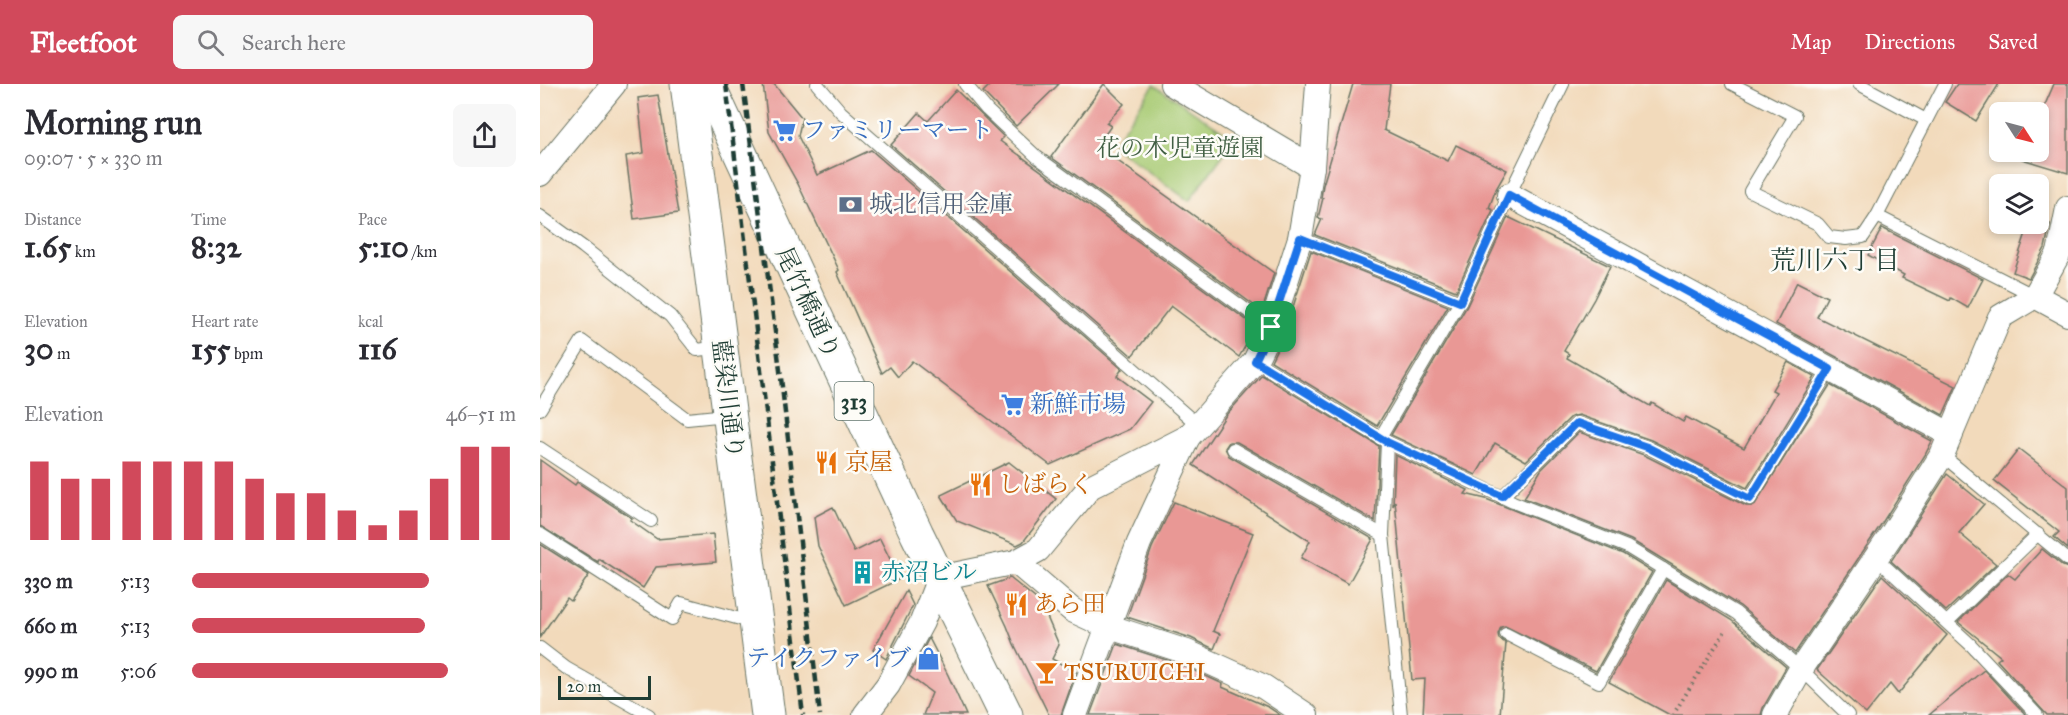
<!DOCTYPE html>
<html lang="en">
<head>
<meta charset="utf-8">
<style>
	body { margin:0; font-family:"IM FELL Great Primer","Noto Serif JP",serif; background:#f7f7f7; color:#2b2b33; height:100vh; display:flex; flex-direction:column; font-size:22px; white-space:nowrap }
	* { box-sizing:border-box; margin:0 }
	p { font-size:20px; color:#7c7c81 }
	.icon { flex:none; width:33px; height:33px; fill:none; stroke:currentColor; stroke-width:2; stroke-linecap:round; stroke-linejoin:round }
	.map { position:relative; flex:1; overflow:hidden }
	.side { display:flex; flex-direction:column; background:#fff; width:540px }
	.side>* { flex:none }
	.needle { width:39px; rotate:126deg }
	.tools { position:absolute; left:1449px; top:18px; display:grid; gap:12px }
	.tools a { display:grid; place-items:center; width:60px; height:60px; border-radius:9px; background:#fff; box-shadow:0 3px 9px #0003; font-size:30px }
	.scale { position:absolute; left:18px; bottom:15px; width:93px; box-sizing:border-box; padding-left:6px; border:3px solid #1f3d34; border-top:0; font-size:16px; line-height:21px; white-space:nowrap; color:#1f3d34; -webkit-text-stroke:4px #fdfcf7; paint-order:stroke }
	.pin { position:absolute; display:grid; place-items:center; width:51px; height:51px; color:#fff; margin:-26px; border-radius:12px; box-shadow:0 3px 9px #0006 }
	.round { display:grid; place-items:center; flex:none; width:63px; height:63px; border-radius:9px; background:#f7f7f7 }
	.headline { display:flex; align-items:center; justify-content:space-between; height:102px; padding:0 24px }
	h1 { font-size:33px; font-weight:700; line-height:45px }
	.stats { display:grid; grid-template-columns:repeat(3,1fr); gap:9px; height:102px; padding:6px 24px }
	.stats div { display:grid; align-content:center }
	.stats b { font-size:30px; font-weight:700 }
	.stats small { font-size:16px; font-weight:400 }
	.stats p { font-size:16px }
	.chart { height:168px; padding:12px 24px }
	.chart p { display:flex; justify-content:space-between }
	.chart svg { width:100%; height:108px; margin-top:6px; stroke:#d1495b; stroke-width:6 }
	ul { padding:0 24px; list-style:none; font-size:20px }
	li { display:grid; grid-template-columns:96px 72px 1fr; align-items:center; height:45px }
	li i { height:15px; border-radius:8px; background:#d1495b }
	header { display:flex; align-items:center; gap:36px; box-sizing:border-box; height:84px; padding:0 30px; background:#d1495b; color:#fff }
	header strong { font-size:28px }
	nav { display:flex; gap:33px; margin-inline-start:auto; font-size:21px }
	.search { width:420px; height:54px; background:#f7f7f7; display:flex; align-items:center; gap:15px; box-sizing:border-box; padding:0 21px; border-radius:9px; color:#7c7c81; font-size:22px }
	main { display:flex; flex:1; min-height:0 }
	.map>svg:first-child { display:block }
</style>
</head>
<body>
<header>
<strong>Fleetfoot</strong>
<div class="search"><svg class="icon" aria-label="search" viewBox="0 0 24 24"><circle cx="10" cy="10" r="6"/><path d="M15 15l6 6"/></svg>Search here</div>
<nav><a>Map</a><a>Directions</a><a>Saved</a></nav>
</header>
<main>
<section class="side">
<div class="headline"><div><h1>Morning run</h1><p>09:07 · 5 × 330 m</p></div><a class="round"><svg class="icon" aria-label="share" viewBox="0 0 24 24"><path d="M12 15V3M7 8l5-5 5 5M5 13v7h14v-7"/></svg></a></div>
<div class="stats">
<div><p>Distance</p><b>1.65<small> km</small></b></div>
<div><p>Time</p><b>8:32</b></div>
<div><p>Pace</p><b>5:10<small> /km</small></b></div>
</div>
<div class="stats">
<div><p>Elevation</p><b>30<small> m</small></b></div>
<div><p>Heart rate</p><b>155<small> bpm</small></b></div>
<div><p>kcal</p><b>116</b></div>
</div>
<div class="chart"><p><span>Elevation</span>46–51 m</p>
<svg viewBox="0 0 160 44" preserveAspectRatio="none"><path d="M5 44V12M15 44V19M25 44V19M35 44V12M45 44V12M55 44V12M65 44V12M75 44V19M85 44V25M95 44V25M105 44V32M115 44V38M125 44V32M135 44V19M145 44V6M155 44V6"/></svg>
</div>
<ul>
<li><b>330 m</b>5:13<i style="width:73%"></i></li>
<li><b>660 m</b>5:13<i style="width:72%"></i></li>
<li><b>990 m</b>5:06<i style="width:79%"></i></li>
</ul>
</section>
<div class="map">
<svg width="1528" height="631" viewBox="0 0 1528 631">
	<rect width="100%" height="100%" fill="#fdfcf7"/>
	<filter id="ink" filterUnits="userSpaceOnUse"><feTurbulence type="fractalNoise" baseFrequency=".0167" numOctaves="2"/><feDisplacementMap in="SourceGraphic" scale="12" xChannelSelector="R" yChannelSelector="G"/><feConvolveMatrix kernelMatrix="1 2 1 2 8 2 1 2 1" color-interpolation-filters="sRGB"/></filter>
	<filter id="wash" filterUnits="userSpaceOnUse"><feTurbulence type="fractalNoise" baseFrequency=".008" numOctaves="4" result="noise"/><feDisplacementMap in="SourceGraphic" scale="24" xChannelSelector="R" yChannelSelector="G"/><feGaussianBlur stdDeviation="1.35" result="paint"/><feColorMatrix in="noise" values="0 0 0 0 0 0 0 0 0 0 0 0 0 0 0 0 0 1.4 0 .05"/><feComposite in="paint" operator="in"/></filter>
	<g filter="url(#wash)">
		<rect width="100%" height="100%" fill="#f2dabb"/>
		<polygon fill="#a9cb74" stroke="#648454" stroke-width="1.5" points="614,1 695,55 649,117 572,61"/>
		<g id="blocks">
			<g fill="#e99895">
				<polygon points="223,0 234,0 262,34 258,52 277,91 331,66 582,285 577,292 611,318 590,345 510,381 372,277 358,293 350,283 342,289 297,188 299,186 258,100 229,48"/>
				<polygon points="451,0 519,0 476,42 443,8"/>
				<polygon points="564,0 584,20 566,39 571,42 557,62 734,189 722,227 511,73"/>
				<polygon points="813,0 850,0 844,46 908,77 916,61 967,86 956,105 949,124 953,126 916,207 775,151 782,135 778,134 783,114 781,114 783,101"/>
				<polygon points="1417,0 1459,0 1436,37 1405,18"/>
				<polygon points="1514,0 1528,0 1528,89 1482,75 1485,68 1498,68 1498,37"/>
				<polygon points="416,6 464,53 460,57 716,243 699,273 631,222 592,272 351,61 379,29 388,37"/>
				<polygon points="118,11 138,129 94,135 86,72 104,69 98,14"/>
				<polygon points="968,133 1070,182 1054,215 1024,267 1029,270 1027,274 1110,322 1112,319 1143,338 1146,333 1204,364 1236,308 1232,306 1248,278 1275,293 1207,404 1111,356 1039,331 1031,333 986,377 955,359 936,391 851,351 927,222"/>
				<polygon points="1489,140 1510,140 1505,164 1489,194 1473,188"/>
				<polygon points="1342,144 1443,195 1428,224 1411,214 1410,217 1362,194 1364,191 1328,171"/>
				<polygon points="771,167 908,222 837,342 731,277 745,248"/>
				<polygon points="1257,198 1287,213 1277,233 1416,302 1403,331 1236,240"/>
				<polygon points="722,291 839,362 835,437 697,358 689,358 685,364 689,372 833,455 808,500 761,474 770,457 653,381 686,331"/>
				<polygon points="1290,301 1392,357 1385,371 1342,439 1255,569 1200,522 1091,456 984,414 1001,386 1039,348 1104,371 1206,422 1214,422"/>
				<polygon points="1479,365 1528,403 1528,465 1514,453 1519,448 1454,397"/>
				<polygon points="855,371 928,406 925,410 946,415 1083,470 1112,488 1056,587 965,542 961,543 958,550 959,555 966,559 960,631 883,631 885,595 872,596 855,417 853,422"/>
				<polygon points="0,376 35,401 37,398 92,434 90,436 117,455 173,450 176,478 116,483 103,504 59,475 58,478 0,442"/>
				<polygon points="469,378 516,415 483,458 477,461 417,437 401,411"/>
				<polygon points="1407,390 1444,420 1419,449 1456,480 1406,527 1351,477"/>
				<polygon points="634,418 713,449 673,547 680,550 674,565 651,554 587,533 612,464"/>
				<polygon points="293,423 314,468 340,455 360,495 306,521 278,462 274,433"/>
				<polygon points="0,460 49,491 31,517 27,514 0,553"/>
				<polygon points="1502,465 1523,482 1528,484 1528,631 1507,631 1457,576 1461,573 1418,538 1468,490 1475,495"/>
				<polygon points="1342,491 1407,551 1358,610 1350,600 1326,630 1277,586"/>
				<polygon points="470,494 501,519 519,561 512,575 536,588 521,631 509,631 474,560 467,542 448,502"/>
				<polygon points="1126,496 1191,536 1246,583 1223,624 1221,631 1130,631 1069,598"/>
				<polygon points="366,507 373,521 346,575 333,566"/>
				<polygon points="389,554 408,591 426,631 383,631 392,609 369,592"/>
				<polygon points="577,560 642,581 683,600 682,603 728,623 740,631 550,631"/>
				<polygon points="1444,586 1486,631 1389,631"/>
			</g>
		</g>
	</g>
	<g filter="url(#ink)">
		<use href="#blocks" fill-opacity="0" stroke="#697463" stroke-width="1.5"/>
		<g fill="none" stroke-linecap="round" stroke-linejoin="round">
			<defs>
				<g id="lane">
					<polyline points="277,0 301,28 659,342"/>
					<polyline points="425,0 447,26 497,73 731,244"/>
					<polyline points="1192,0 1255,32 1210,107 1278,140 1289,153 1306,155 1323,153 1337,132 1405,0"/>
					<polyline points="1319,0 1386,36"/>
					<polyline points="0,132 43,163 130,232 157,266 180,263"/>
					<polyline points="1337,132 1495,212"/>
					<polyline points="760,154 920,218"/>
					<polyline points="715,277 847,358 973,418 1087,463 1123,485 1196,529 1261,585 1308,631"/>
					<polyline points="0,325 42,257 147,335 187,331"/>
					<polyline points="840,354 920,218 969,111 1023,0"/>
					<polyline points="847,358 843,451 861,631"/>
					<polyline points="0,364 111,437"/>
					<polyline points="693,365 843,451"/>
					<polyline points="1402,371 1528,476"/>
					<polyline points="962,413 1037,339 1107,363 1210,415 1290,285"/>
					<polyline points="0,450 132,535 141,519 215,539"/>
					<polyline points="1336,474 1431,561 1497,631"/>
					<polyline points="1407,538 1498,450"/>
					<polyline points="966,550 1059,598 1123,485"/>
					<polyline points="0,564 26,584 109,631"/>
				</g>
				<g id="street">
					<polyline points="632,0 772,83"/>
					<polyline points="0,90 74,0"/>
					<polyline points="969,111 1411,351"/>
					<polyline points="1495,212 1528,230"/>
					<polyline points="476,478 532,526 567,542 647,568 724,603 766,631"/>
					<polyline points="325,631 348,601 382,538 399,494 476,478 498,466 550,403 648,353 715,277 731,244 760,154 772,83 778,0"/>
					<polyline points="535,631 599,459 648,353"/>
					<polyline points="1235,631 1261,585 1354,447 1402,371 1460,233 1495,212 1519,169 1528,124"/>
				</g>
				<polyline id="secondary" points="147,0 228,631"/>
				<polyline id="primary" points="168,0 377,450 466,631"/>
			</defs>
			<use href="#lane" stroke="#697463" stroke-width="14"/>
			<use href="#street" stroke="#697463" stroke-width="26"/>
			<use href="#secondary" stroke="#697463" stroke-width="35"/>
			<use href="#primary" stroke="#697463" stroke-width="35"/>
			<polyline stroke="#697463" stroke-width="4" stroke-dasharray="1.5 4.5" stroke-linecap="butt" points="1133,631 1185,547"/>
			<use href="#lane" stroke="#fff" stroke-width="12"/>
			<use href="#street" stroke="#fff" stroke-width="24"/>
			<use href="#secondary" stroke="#fff" stroke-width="33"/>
			<use href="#primary" stroke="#fff" stroke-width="33"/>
			<g stroke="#1f3d34" stroke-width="4.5" stroke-dasharray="9 4.5" stroke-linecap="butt">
				<polyline points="186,0 263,631"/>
				<polyline points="203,0 241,294 280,631"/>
			</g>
		</g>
	</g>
	<g fill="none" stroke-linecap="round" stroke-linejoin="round" filter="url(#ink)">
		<defs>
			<polygon id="route" points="969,111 1290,285 1210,415 1107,363 1037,339 962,412 847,358 715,277 731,243 760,154 920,218"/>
		</defs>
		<use href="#route" stroke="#fff" stroke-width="12"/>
		<use href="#route" stroke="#1a73e8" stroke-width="8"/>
	</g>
	<defs>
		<symbol id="supermarket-bare" viewBox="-9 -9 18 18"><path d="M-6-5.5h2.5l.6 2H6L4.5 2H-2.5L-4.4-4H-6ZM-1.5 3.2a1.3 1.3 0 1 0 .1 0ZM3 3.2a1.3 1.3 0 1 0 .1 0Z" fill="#3f7fe0" stroke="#fdfcf7" stroke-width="2.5" paint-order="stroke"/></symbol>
		<symbol id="bank-bare" viewBox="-9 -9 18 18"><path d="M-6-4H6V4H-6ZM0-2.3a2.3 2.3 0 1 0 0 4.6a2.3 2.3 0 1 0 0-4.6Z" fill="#5c6f8a" stroke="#fdfcf7" stroke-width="2.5" paint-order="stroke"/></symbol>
		<symbol id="restaurant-bare" viewBox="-9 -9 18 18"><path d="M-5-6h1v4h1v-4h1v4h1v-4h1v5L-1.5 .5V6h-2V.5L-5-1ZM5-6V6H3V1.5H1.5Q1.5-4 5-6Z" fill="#e8710a" stroke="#fdfcf7" stroke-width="2.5" paint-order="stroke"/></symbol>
		<symbol id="building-bare" viewBox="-9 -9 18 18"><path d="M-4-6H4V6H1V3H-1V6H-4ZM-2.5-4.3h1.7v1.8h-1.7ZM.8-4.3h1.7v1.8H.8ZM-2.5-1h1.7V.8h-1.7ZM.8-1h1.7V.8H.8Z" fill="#0f9aa8" stroke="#fdfcf7" stroke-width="2.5" paint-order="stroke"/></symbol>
		<symbol id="shop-bare" viewBox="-9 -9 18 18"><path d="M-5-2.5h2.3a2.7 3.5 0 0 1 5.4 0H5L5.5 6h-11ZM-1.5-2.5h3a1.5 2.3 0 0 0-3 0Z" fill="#3f7fe0" stroke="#fdfcf7" stroke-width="2.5" paint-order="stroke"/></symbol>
		<symbol id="bar-bare" viewBox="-9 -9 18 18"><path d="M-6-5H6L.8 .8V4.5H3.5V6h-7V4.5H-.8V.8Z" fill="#e8710a" stroke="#fdfcf7" stroke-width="2.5" paint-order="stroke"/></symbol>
	</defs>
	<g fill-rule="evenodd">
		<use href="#supermarket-bare" x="228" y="30" width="33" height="33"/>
		<use href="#bank-bare" x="294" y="104" width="33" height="33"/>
		<use href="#supermarket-bare" x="456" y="304" width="33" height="33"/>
		<use href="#restaurant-bare" x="270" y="362" width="33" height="33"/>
		<use href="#restaurant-bare" x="424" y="384" width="33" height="33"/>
		<use href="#building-bare" x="306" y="472" width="33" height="33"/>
		<use href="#restaurant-bare" x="460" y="504" width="33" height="33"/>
		<use href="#shop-bare" x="372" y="558" width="33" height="33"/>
		<use href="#bar-bare" x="490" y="572" width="33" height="33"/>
	</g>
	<g text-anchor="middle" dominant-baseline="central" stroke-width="5" stroke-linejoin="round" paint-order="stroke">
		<rect fill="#fdfcf7" stroke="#62766e" stroke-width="1.5" x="294.5" y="298" width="39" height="38" rx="4.5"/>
		<g font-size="22" font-weight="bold" fill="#1f3d34">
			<text x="314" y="317">313</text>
		</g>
		<g font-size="24" fill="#366cbe" stroke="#fdfcf7" text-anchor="start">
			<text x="262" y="46">ファミリーマート</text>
			<text x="490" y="320">新鮮市場</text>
			<text x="371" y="574" text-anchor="end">テイクファイブ</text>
		</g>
		<g font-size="24" fill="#426044" stroke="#fdfcf7">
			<text x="640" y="64">花の木児童遊園</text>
		</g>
		<g font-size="24" fill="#4e5e75" stroke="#fdfcf7" text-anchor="start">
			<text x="329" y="120">城北信用金庫</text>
		</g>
		<g font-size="24" fill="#1f3d34" stroke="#fdfcf7">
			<text transform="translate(268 219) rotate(65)">尾竹橋通り</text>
			<text transform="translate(188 315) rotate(83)">藍染川通り</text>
		</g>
		<g font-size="24" fill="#c56008" stroke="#fdfcf7" text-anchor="start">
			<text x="305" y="378">京屋</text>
			<text x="458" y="400">しばらく</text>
			<text x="494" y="520">あら田</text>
			<text x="524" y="588">TSURUICHI</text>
		</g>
		<g font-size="24" fill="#0d838f" stroke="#fdfcf7" text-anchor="start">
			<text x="341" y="488">赤沼ビル</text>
		</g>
		<g font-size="26" fill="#1f3d34" stroke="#fdfcf7">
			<text x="1295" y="176">荒川六丁目</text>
		</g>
	</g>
</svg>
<div class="tools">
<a><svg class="needle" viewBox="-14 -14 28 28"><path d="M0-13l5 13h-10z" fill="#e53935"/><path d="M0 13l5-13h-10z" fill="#7c7c81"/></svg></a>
<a><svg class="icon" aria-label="layers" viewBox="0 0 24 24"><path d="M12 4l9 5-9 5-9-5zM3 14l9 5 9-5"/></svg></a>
</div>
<div class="scale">20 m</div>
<div class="pin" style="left:731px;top:243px;background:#1e9e55"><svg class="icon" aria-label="arrive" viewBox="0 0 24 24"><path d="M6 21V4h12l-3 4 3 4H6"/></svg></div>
</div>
</main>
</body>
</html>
